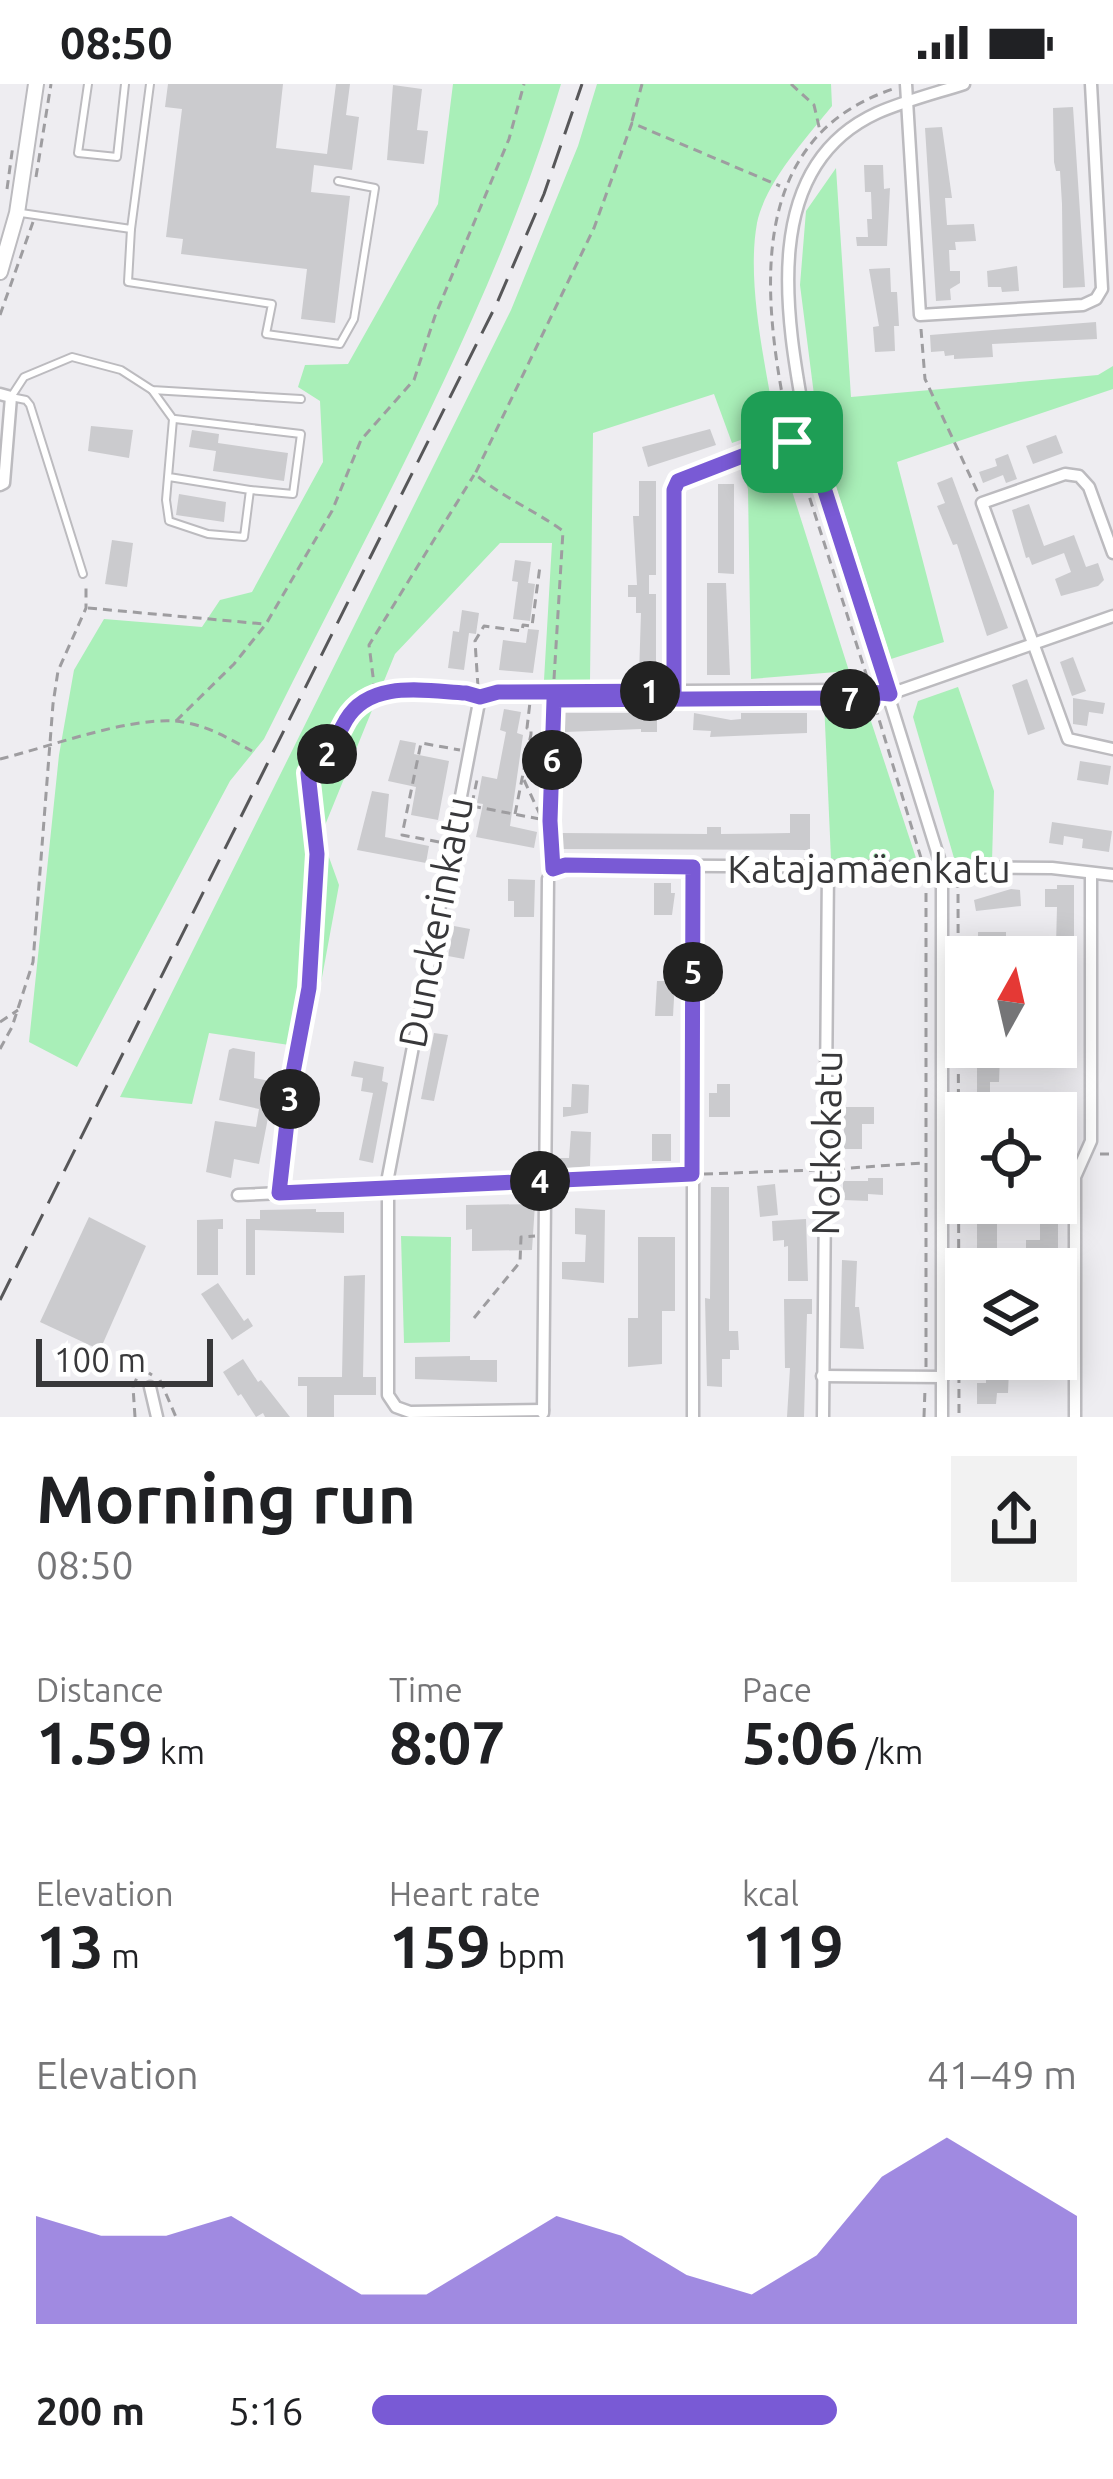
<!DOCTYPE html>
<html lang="en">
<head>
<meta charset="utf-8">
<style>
	body { margin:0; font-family:Ubuntu,sans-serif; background:#f2f2f2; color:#202124; height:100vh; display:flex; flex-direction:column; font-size:45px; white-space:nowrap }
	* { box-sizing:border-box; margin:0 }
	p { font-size:39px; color:#757577 }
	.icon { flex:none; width:66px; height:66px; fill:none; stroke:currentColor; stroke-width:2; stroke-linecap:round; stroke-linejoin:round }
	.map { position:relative; height:1333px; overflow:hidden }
	.sheet { display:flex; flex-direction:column; background:#fff; flex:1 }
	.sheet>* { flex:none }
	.needle { width:78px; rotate:8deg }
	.tools { position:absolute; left:945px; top:852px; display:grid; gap:24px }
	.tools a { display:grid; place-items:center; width:132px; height:132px; border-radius:0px; background:#fff; box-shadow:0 6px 30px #0003; font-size:60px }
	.scale { position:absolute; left:36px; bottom:30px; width:177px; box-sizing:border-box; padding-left:12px; border:6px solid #38383a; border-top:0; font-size:33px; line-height:42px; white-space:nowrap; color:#38383a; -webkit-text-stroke:9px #fff; paint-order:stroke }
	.pin { position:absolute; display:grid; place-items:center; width:102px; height:102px; color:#fff; margin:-51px; border-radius:24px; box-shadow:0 6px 18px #0006 }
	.km { position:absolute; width:60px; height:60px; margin:-30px; border-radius:50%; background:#222; color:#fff; font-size:33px; line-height:60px; text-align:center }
	.round { display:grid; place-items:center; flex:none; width:126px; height:126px; border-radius:0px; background:#f2f2f2 }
	.head { display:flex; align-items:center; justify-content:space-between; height:204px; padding:0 36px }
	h1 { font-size:66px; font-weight:700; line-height:90px }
	.figures { display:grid; grid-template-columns:repeat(3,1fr); gap:18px; height:204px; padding:12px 36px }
	.figures div { display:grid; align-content:center }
	.figures b { font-size:60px; font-weight:700 }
	.figures small { font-size:33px; font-weight:400 }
	.figures p { font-size:33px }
	.chart { height:336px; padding:24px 36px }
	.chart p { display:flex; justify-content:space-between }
	.chart svg { width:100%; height:216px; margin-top:12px; fill:#795ad5; opacity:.7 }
	ul { padding:0 36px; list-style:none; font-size:39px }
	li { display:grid; grid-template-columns:192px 144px 1fr; align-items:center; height:90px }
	li i { height:30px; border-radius:15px; background:#795ad5 }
	.status { display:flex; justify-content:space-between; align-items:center; height:84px; padding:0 60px; background:#fff; direction:ltr }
	.status svg { height:33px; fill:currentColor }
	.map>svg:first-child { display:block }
</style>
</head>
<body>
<div class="status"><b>08:50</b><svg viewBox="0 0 49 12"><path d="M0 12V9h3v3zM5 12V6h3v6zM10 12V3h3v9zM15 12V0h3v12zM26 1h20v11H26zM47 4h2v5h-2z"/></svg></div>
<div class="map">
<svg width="1113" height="1333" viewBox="0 0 1113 1333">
	<rect width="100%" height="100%" fill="#eeedf1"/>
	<g fill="#a9efb8">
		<path d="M 453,0 L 561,0 C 492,230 370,441 264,655 L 230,697 L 77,983 L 29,958 L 59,671 L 74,586 L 104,535 L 202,543 L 220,516 L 252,508 L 323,378 L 320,317 L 298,303 L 305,281 L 348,280 L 438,120 Z"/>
		<path d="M 597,0 L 831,0 L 832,22 C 807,53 765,99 757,139 C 746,200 766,283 776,344 L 732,359 L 714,310 L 593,349 L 590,597 L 544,596 L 552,459 L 500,459 L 395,570 L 321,751 L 339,801 L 309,964 L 209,949 L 192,1020 L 120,1013 L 511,226 L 578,62 Z"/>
		<polygon points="836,84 851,313 1098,291 1113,282 1113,305 897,378 944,558 891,575 819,350 800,201 806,127"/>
		<polygon points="780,369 849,587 751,595 748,405 741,384"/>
		<polygon points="958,603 994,707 992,777 954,774 913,633 918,617"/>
		<polygon points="824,617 866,622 917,777 831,775"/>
		<polygon points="401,1152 451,1153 450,1258 404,1259"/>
	</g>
	<g fill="#cbcbce">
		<polygon points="168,0 283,0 276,64 327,70 336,0 350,0 346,31 359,33 352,86 314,81 311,108 350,112 335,239 301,235 307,185 181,170 183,155 166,153 182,25 165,23"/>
		<polygon points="393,1 422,5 417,46 428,47 424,80 387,76"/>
		<polygon points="1073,23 1085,203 1063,204 1062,120 1060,87 1056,87 1054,78 1053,24"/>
		<polygon points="942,43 952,114 945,114 947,141 974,140 976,157 955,158 956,166 949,166 950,187 960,187 960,199 950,205 951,216 936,217 925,44"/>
		<polygon points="864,81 883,81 884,105 890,104 887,162 857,162 856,153 868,153 867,135 872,135 871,108 865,108"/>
		<polygon points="1017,182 1019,207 1002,208 1001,203 988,203 987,187"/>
		<polygon points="890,184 891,208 897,208 899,242 894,242 895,267 875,268 873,243 879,242 869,185"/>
		<polygon points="1096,238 1097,255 992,260 993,273 954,275 954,271 945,272 944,267 931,268 930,251"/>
		<polygon points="91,342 133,346 129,374 88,367"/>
		<polygon points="710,345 716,361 648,383 642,363"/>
		<polygon points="192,346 219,350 218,359 288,369 284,397 213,387 216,367 189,363"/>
		<polygon points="1056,351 1063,369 1033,380 1026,362"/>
		<polygon points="1008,370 1017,395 1006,399 1003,391 983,399 979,388 997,382 995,375"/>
		<polygon points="952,393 1008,544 987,552 957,460 953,461 937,422 945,419 937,399"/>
		<polygon points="639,397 656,397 656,491 649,491 649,510 656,510 656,591 639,591 641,529 636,529 636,513 628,513 628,501 637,501 633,432 639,432"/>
		<polygon points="718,400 734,400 734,490 718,489"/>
		<polygon points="179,410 226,418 224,438 176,431"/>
		<polygon points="1029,420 1044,462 1074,451 1086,483 1098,479 1104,496 1098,502 1061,512 1055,495 1071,488 1064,469 1032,481 1029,473 1026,474 1012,426"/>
		<polygon points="112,456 133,459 127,503 105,500"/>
		<polygon points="515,476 531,478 528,499 535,500 530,537 513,535 518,498 512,497"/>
		<polygon points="707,499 726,499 730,591 707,591"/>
		<polygon points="462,526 479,529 476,550 469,549 464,586 448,584 453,547 459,548"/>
		<polygon points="528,545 539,546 533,589 499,586 503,556 526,559"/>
		<polygon points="1073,573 1086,607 1072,612 1060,578"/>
		<polygon points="1027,595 1045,645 1028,651 1012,601"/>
		<polygon points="1073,614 1105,619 1103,630 1089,628 1087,642 1073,640"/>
		<polygon points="504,625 521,628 517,649 523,651 510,742 537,748 534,764 476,753 483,720 477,719 482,692 497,695 506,648 500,646"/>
		<polygon points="565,629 657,629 657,648 641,648 641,645 565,648"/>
		<polygon points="694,629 731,636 741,635 741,629 807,629 807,649 710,653 711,647 693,646"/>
		<polygon points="400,656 416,659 414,670 449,677 438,736 411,731 416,703 388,697"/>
		<polygon points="1080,677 1111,682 1108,701 1077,696"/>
		<polygon points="372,707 389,710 385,753 429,762 426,779 357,766"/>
		<polygon points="790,730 810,730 810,766 560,765 560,749 707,750 707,743 721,743 721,750 790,749"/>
		<polygon points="1052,738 1112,747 1109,768 1082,764 1083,755 1064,752 1063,761 1049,759"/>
		<polygon points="508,795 535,796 534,833 514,833 514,817 508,817"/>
		<polygon points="654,799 671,799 671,809 675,809 672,831 654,831"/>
		<polygon points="1057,801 1074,801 1074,890 1062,890 1062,884 1056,883 1056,873 1030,872 1030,862 1056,861 1057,823 1045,823 1045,805 1057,805"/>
		<polygon points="1011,805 1020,806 1021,822 976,827 974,816"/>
		<polygon points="454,842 470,845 464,875 448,872"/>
		<polygon points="978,848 1006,848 1006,858 992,857 993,873 978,873"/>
		<polygon points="657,897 675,897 673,932 655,932"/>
		<polygon points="434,949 448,951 434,1017 421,1015"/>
		<polygon points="233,964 255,968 254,994 275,998 259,1080 234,1075 231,1094 206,1088 215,1037 256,1043 259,1025 219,1016 229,966"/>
		<polygon points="977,971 1000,971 999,998 990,998 990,1022 977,1022"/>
		<polygon points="354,977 384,983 382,997 388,999 373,1079 359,1076 373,1009 361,1007 363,994 351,992"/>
		<polygon points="572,1000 589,1001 588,1029 563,1033 563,1023 571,1023"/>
		<polygon points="717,1000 730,1000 730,1033 709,1033 709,1009 717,1009"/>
		<rect x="1057" y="1020" width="16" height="30"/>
		<polygon points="844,1023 874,1023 874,1040 862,1040 862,1065 844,1065"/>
		<polygon points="571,1047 591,1048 590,1082 558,1085 559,1074 569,1074"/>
		<rect x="652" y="1050" width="19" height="27"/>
		<polygon points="868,1094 883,1094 883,1111 868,1110 868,1117 843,1116 843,1097 868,1097"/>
		<polygon points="775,1100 778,1131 760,1133 757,1102"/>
		<polygon points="711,1103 729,1103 729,1247 738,1247 739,1266 730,1266 730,1275 722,1275 722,1303 707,1302 705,1214 710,1215"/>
		<polygon points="535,1120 532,1166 472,1167 472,1145 466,1146 466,1121"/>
		<polygon points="988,1121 1005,1121 1005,1136 997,1139 997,1171 977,1171 977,1123"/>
		<polygon points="1024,1121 1058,1121 1058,1167 1046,1167 1046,1178 1026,1178 1026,1156 1040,1156 1040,1133 1024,1133"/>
		<polygon points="575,1124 605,1126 604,1199 562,1195 562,1178 585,1178 586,1151 575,1150"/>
		<polygon points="316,1125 316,1128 344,1128 344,1149 255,1146 255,1191 246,1191 246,1135 260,1135 260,1126"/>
		<polygon points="89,1133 146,1162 100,1266 40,1238"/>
		<polygon points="223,1135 223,1145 218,1145 218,1191 197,1191 197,1136"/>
		<polygon points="806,1135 808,1197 788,1197 788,1162 784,1163 784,1156 773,1157 772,1137"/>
		<polygon points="638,1153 675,1153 675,1227 662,1227 662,1280 628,1283 628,1234 638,1234"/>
		<polygon points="842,1176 857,1177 855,1223 859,1223 864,1265 840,1264"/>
		<polygon points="365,1191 363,1293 376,1293 376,1311 334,1311 334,1333 307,1333 307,1302 298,1302 298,1293 342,1293 344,1192"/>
		<polygon points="218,1199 244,1237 248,1234 253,1242 232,1256 201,1210"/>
		<polygon points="784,1215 812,1215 812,1230 807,1230 804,1333 787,1333 790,1284 785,1284"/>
		<polygon points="470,1272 470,1276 497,1276 497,1298 415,1295 415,1273"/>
		<polygon points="243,1275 258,1298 261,1296 290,1333 265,1333 263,1329 256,1333 241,1310 238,1312 223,1288"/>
		<polygon points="986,1275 1024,1275 1024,1286 1009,1286 1008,1309 997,1309 996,1320 977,1320 977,1299 986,1299"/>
	</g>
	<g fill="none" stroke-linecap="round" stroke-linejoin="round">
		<defs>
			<g id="service">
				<polyline points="88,0 78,69 117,73 125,0"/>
				<polyline points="21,129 131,145 150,0"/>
				<polyline points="131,145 128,198 272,220 266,250 340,260 354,235 375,104 338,97"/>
				<polyline points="152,306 173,335 166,416 169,437 208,450 244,453 250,406 169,393"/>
				<polyline points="175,335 301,350 293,410 250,406"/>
				<polyline points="83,490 30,321 26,316 11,313 24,293 72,273 121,286 152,306 301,315"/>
			</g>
			<g id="minor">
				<polyline points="906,0 920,231 1083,221 1096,215 1102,205 1091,0"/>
				<polyline points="0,310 11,313 4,399 0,401"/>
				<polyline points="1113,469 1089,403 1079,392 1065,390 982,419 1068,655 1113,665"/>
				<polyline points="674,607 674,406 678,397 745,371 808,354"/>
				<polyline points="238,1111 543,1097"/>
				<polyline points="822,1292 943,1293"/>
				<polyline points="150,1303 157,1333"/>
				<polyline points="543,1326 410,1328 396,1323 388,1311 388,1093 480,613 513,608 847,606 890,610 1113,532"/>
				<polyline points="543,1329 548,795 553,785 565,781 1052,784 1113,791"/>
				<polyline points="693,1333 693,783"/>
				<polyline points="823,1333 828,785"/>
				<path d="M 942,1333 L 942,784 L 808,354 C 789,248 753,86 877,29 C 904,17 936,9 964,0"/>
				<polyline points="1075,1333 1075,1093 1091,1057 1091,789"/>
			</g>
			<polyline id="tertiary" points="0,188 17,129 36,0"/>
		</defs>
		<use href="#service" stroke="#bcbbbf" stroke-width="10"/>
		<use href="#minor" stroke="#bcbbbf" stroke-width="15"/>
		<use href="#tertiary" stroke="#bcbbbf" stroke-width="18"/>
		<g stroke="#9e9da0" stroke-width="3" stroke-dasharray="9 6" stroke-linecap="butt">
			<polyline points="791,0 814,21 820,47"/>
			<polyline points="632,37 642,0"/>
			<polyline points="36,93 51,0"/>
			<polyline points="7,105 13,61"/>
			<polyline points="0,231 33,138"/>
			<polyline points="921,245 925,295 978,409"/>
			<path d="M 790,350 C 763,222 740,54 896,4"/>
			<polyline points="796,371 868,596"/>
			<polyline points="88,524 264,540"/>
			<path d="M 554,595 L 563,447 C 534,426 502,413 475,390 L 594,144 L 632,39 L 780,102"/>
			<polyline points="478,603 475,557 484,542 522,547 523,541 532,542 540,482"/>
			<polyline points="375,608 369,561 474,391"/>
			<polyline points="875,622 921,774"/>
			<polyline points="176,637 234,580 266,540 332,427 361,356 414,296 435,232 509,55 524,0"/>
			<path d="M 0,675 C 49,663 125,634 174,637 C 203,639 228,654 252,667"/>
			<path d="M 297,686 L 308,689 C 331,673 334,647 352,627 C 377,597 435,605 470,610"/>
			<polyline points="524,696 542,735"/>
			<polyline points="472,720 478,691"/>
			<polyline points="472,722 550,737"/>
			<polyline points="515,730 531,650 531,645 527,644 530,618"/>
			<polyline points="439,758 402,751 421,659 460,666"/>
			<polyline points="553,774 550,737 554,621"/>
			<polyline points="958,795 959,1333"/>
			<polyline points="0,938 18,926"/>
			<polyline points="0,965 12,943 33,878 53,620 58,587 86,524 86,501"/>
			<polyline points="1100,1070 1113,1070"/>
			<polyline points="1056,1072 1072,1072"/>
			<polyline points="836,1085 922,1079"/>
			<polyline points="704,1090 815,1086"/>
			<path d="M 281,1095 C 295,964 333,821 308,689"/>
			<polyline points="554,1095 683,1091"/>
			<polyline points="474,1234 520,1178 521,1153 535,1152"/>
			<polyline points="926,1283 926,795"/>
			<polyline points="160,1296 176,1333"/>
			<polyline points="135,1333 133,1303 141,1284 152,1291"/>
			<polyline points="924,1333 925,1305"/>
		</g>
		<use href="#service" stroke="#fff" stroke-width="6"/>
		<use href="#minor" stroke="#fff" stroke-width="10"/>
		<use href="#tertiary" stroke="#fff" stroke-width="14"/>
		<polyline stroke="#575759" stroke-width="3" stroke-dasharray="24 12" stroke-linecap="butt" points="0,1216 497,219 544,110 582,0"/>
	</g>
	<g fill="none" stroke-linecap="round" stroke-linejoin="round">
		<defs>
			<path id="route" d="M 808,354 L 890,610 L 871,608 L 873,618 L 846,614 L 554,616 L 550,737 L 553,785 L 565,781 L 693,783 L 692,1090 L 279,1109 L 292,994 L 309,904 L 317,770 L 308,689 C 327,675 335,656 346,636 C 370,595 426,607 466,609 L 480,613 L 498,608 L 674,607 L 674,406 L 678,397 L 745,371 Z"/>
		</defs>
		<use href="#route" stroke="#fff" stroke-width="24"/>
		<use href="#route" stroke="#795ad5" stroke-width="15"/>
	</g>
	<g text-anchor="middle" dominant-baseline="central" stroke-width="10" stroke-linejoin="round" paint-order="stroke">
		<g font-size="39" fill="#38383a" stroke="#fff">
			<text x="869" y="784">Katajamäenkatu</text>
			<text transform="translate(435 838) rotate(-79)">Dunckerinkatu</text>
			<text transform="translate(826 1059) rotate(-89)">Notkokatu</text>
		</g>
	</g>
</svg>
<div class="tools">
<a><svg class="needle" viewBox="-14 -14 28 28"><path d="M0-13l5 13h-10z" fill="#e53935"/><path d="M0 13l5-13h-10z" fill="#757577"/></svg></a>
<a><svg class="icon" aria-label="locate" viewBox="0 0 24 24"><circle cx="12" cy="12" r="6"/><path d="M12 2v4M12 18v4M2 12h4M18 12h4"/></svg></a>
<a><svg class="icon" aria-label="layers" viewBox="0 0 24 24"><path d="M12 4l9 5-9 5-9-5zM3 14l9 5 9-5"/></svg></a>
</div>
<div class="scale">100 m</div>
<div class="pin" style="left:792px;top:358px;background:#1e9e55"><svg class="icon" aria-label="arrive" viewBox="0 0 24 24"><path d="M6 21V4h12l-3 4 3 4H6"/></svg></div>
<b class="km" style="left:650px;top:607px">1</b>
<b class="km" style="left:327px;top:670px">2</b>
<b class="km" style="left:290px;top:1015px">3</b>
<b class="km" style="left:540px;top:1097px">4</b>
<b class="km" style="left:693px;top:888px">5</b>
<b class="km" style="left:552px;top:676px">6</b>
<b class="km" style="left:850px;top:615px">7</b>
</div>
<section class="sheet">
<div class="head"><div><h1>Morning run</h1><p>08:50</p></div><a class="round"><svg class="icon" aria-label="share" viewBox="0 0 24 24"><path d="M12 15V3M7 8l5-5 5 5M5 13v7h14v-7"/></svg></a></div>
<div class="figures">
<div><p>Distance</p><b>1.59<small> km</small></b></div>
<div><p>Time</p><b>8:07</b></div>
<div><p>Pace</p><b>5:06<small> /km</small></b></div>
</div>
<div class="figures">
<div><p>Elevation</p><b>13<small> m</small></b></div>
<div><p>Heart rate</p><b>159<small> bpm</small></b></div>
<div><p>kcal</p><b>119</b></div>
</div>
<div class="chart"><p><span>Elevation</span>41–49 m</p>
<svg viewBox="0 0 160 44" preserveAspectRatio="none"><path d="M0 44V22L10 26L20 26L30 22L40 30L50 38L60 38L70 30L80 22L90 26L100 34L110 38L120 30L130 14L140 6L150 14L160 22V44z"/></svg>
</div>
<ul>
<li><b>200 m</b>5:16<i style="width:66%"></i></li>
</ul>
</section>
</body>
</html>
